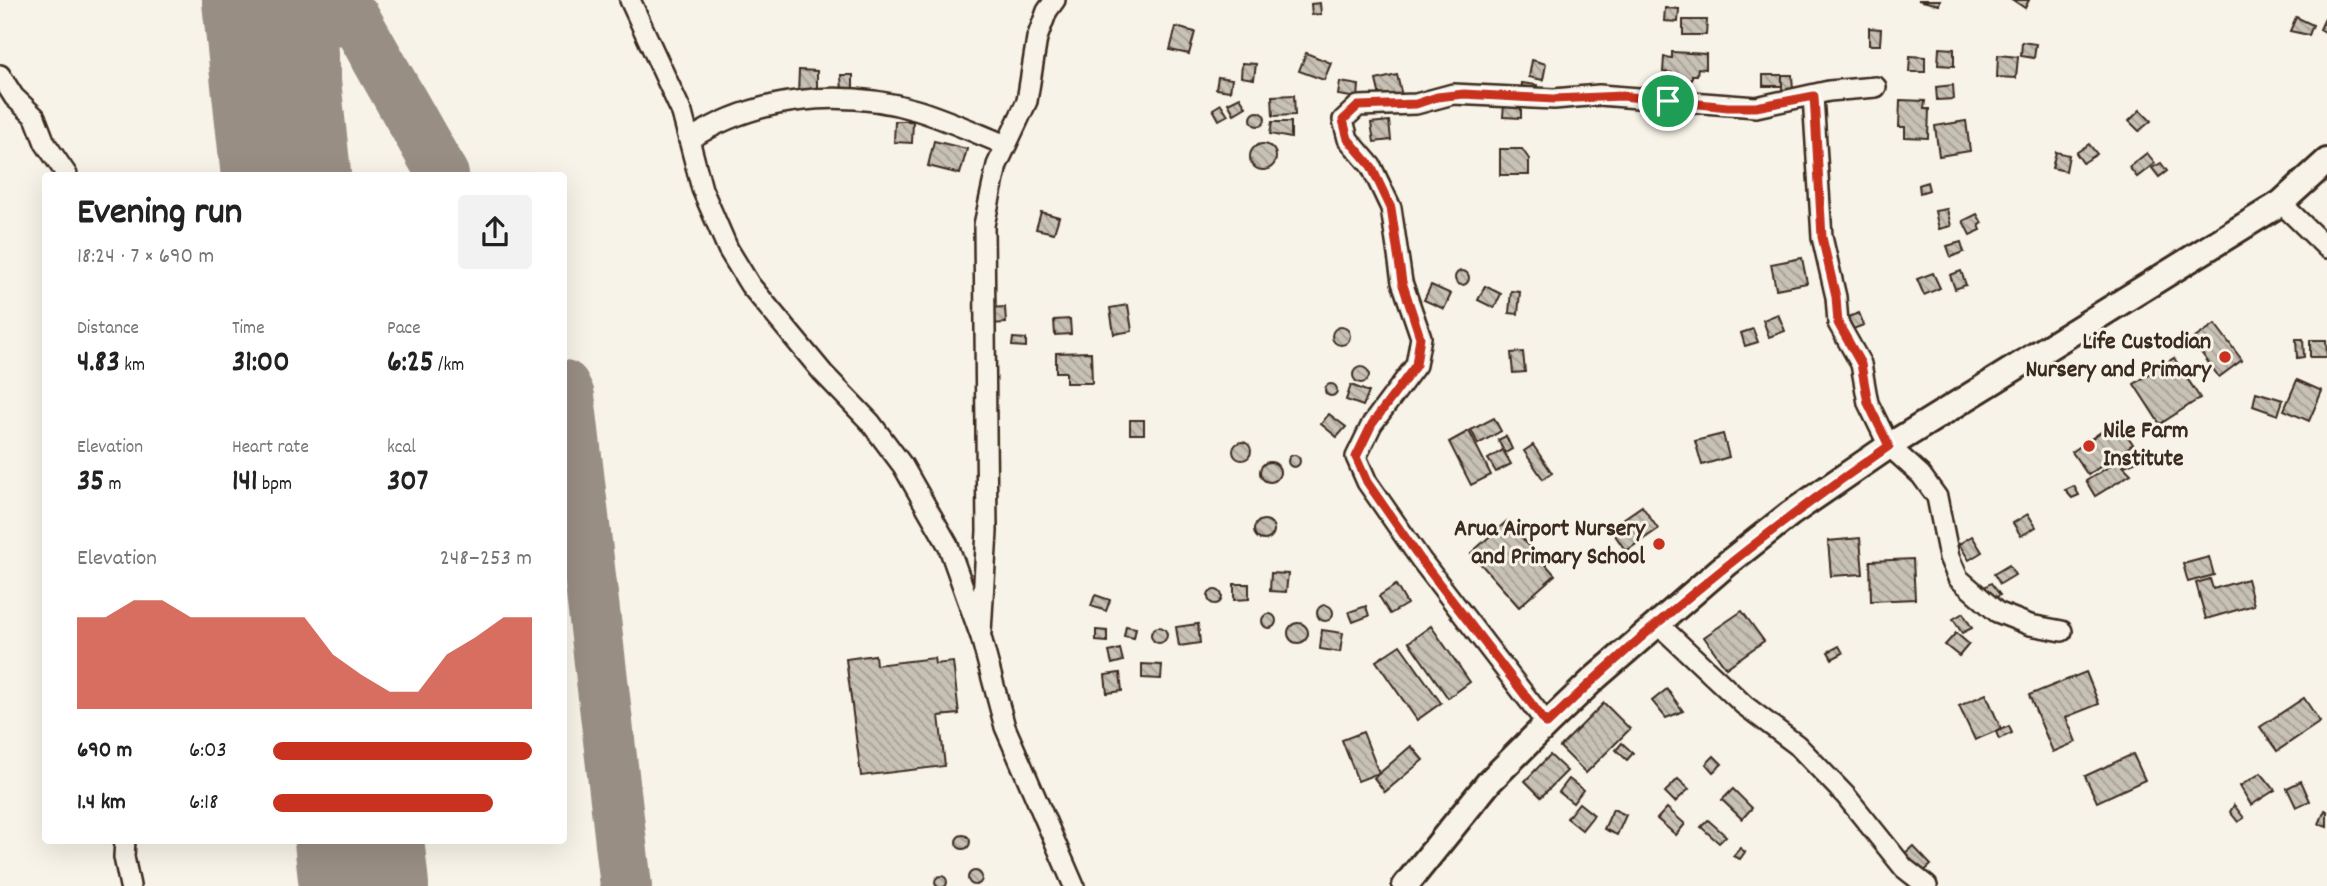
<!DOCTYPE html>
<html lang="en">
<head>
<meta charset="utf-8">
<style>
	body { margin:0; font-family:Dekko,sans-serif; background:#f2f2f2; color:#222; height:100vh; display:flex; flex-direction:column; font-size:26px; white-space:nowrap }
	* { box-sizing:border-box; margin:0 }
	p { font-size:23px; color:#767676 }
	.icon { flex:none; width:38px; height:38px; fill:none; stroke:currentColor; stroke-width:2; stroke-linecap:round; stroke-linejoin:round }
	.map { position:relative; flex:1; overflow:hidden }
	.details { position:absolute; left:42px; top:172px; width:525px; height:672px; display:flex; flex-direction:column; background:#fff; border-radius:7px; box-shadow:0 7px 28px #0002 }
	.details>* { flex:none }
	.pin { position:absolute; display:grid; place-items:center; width:60px; height:60px; color:#fff; margin:-30px; border:4px solid #fff; border-radius:50%; box-shadow:0 2px 7px #0007 }
	.round { display:grid; place-items:center; flex:none; width:74px; height:74px; border-radius:7px; background:#f2f2f2 }
	.overview { display:flex; align-items:center; justify-content:space-between; height:119px; padding:0 35px }
	h1 { font-size:38px; font-weight:700; line-height:52px }
	.figures { display:grid; grid-template-columns:repeat(3,1fr); gap:10px; height:119px; padding:7px 35px }
	.figures div { display:grid; align-content:center }
	.figures b { font-size:30px; font-weight:700 }
	.figures small { font-size:19px; font-weight:400 }
	.figures p { font-size:19px }
	.chart { height:196px; padding:14px 35px }
	.chart p { display:flex; justify-content:space-between }
	.chart svg { width:100%; height:126px; margin-top:7px; fill:#c8321e; opacity:.7 }
	ul { padding:0 35px; list-style:none; font-size:23px }
	li { display:grid; grid-template-columns:112px 84px 1fr; align-items:center; height:52px }
	li i { height:18px; border-radius:9px; background:#c8321e }
	.map>svg:first-child { display:block }
</style>
</head>
<body>
<div class="map">
<svg width="2327" height="886" viewBox="0 0 2327 886">
	<defs>
		<pattern id="building-back-hatch" width="6" height="6" patternUnits="userSpaceOnUse" patternTransform="scale(1.75)"><rect width="6" height="6" fill="#c8c1b6"/><path d="M-1 5l2 2M0 0l6 6M5-1l2 2" fill="none" stroke="#a49d93"/></pattern>
	</defs>
	<rect width="100%" height="100%" fill="#f7f3e8"/>
	<filter id="ink" filterUnits="userSpaceOnUse"><feTurbulence type="fractalNoise" baseFrequency=".0143" numOctaves="2"/><feDisplacementMap in="SourceGraphic" scale="14" xChannelSelector="R" yChannelSelector="G"/><feConvolveMatrix kernelMatrix="1 2 1 2 8 2 1 2 1" color-interpolation-filters="sRGB"/></filter>
	<g filter="url(#ink)">
		<g fill="none" stroke-linecap="round" stroke-linejoin="round">
			<g stroke="#998e83" stroke-width="52">
				<polyline points="270,26 355,19 443,175"/>
				<polyline points="564,386 569,396 626,886"/>
			</g>
			<g stroke="#998e83" stroke-width="130">
				<polyline points="267,0 286,175"/>
				<polyline points="359,840 364,886"/>
			</g>
		</g>
		<g fill="url(#building-back-hatch)" stroke="#3b2a1e" stroke-width="2">
			<polygon points="1918,0 1940,0 1939,5"/>
			<polygon points="2013,0 2029,0 2025,8"/>
			<polygon points="1320,3 1321,14 1312,15 1311,4"/>
			<polygon points="1665,8 1679,9 1678,22 1664,21"/>
			<polygon points="2327,14 2327,33 2320,29"/>
			<polygon points="2296,17 2313,25 2309,35 2290,31"/>
			<polygon points="1683,20 1707,20 1706,35 1683,35"/>
			<polygon points="1176,27 1195,32 1189,54 1170,50"/>
			<polygon points="1869,28 1881,29 1880,45 1869,45"/>
			<polygon points="2022,42 2036,44 2034,58 2021,56"/>
			<polygon points="1939,48 1954,49 1954,66 1938,65"/>
			<polygon points="1672,52 1706,54 1706,69 1698,68 1697,75 1692,75 1692,80 1671,79 1672,73 1663,72 1664,57 1672,58"/>
			<polygon points="1306,53 1331,63 1324,80 1299,71"/>
			<polygon points="1998,55 2018,57 2016,78 1997,77"/>
			<polygon points="1910,56 1925,57 1925,72 1909,72"/>
			<polygon points="1532,60 1546,64 1543,80 1529,77"/>
			<polygon points="1242,63 1256,64 1254,79 1241,77"/>
			<polygon points="799,70 817,71 817,95 798,95"/>
			<polygon points="841,75 853,75 853,91 842,92"/>
			<polygon points="1397,75 1402,96 1381,101 1376,80"/>
			<rect x="1763" y="75" width="19" height="11"/>
			<polygon points="1782,75 1792,75 1793,91 1782,91"/>
			<polygon points="1218,77 1232,79 1230,91 1216,89"/>
			<polygon points="1340,82 1359,85 1358,98 1338,95"/>
			<polygon points="1522,83 1537,85 1536,93 1521,92"/>
			<polygon points="1953,85 1954,99 1937,100 1936,87"/>
			<polygon points="1294,95 1295,115 1273,116 1272,96"/>
			<polygon points="1240,97 1246,107 1234,114 1228,103"/>
			<polygon points="1900,100 1925,101 1924,109 1929,109 1928,138 1905,137 1905,127 1899,127"/>
			<polygon points="1221,104 1228,115 1219,120 1213,109"/>
			<polygon points="1504,104 1521,105 1521,118 1503,117"/>
			<polygon points="2140,110 2151,121 2139,131 2129,121"/>
			<circle cx="1258" cy="119" r="7"/>
			<polygon points="895,121 913,121 912,143 894,142"/>
			<polygon points="1389,121 1391,140 1374,142 1371,123"/>
			<polygon points="1966,121 1970,151 1939,156 1935,126"/>
			<polygon points="1272,122 1291,122 1291,138 1270,134"/>
			<polygon points="934,141 967,149 960,174 928,166"/>
			<polygon points="2089,144 2097,154 2083,163 2076,153"/>
			<circle cx="1263" cy="157" r="13"/>
			<polygon points="1500,149 1522,149 1529,159 1529,175 1500,175"/>
			<polygon points="2056,152 2069,155 2066,171 2052,168"/>
			<polygon points="2147,153 2155,163 2137,177 2129,167"/>
			<polygon points="2161,163 2167,171 2159,177 2152,168"/>
			<polygon points="1927,182 1929,190 1920,193 1919,185"/>
			<polygon points="1947,209 1951,226 1939,229 1935,211"/>
			<polygon points="1041,212 1059,217 1054,233 1036,229"/>
			<polygon points="1977,214 1982,223 1979,225 1981,230 1970,235 1963,221"/>
			<polygon points="1961,242 1964,252 1951,257 1947,246"/>
			<polygon points="1802,258 1807,283 1776,289 1771,264"/>
			<circle cx="1462" cy="278" r="7"/>
			<polygon points="1961,271 1966,285 1955,289 1950,275"/>
			<polygon points="1933,273 1940,288 1924,295 1917,279"/>
			<polygon points="1431,285 1451,294 1444,309 1424,300"/>
			<polygon points="1485,286 1501,294 1494,308 1478,300"/>
			<polygon points="1511,291 1520,292 1518,314 1509,313"/>
			<polygon points="1128,305 1132,331 1114,334 1110,308"/>
			<polygon points="1005,307 1006,323 989,324 988,308"/>
			<polygon points="1859,313 1864,325 1853,329 1848,317"/>
			<polygon points="1778,314 1785,331 1769,337 1763,320"/>
			<polygon points="1070,319 1071,334 1055,335 1054,320"/>
			<polygon points="2215,324 2242,360 2219,377 2192,340"/>
			<circle cx="1341" cy="336" r="9"/>
			<polygon points="1753,329 1758,342 1745,346 1741,333"/>
			<polygon points="1013,338 1026,339 1026,347 1012,346"/>
			<polygon points="2296,339 2303,339 2304,357 2297,358"/>
			<polygon points="2310,340 2326,340 2327,357 2310,357"/>
			<polygon points="1091,352 1092,383 1066,383 1066,372 1056,372 1056,353"/>
			<polygon points="1523,352 1525,372 1513,373 1511,353"/>
			<polygon points="2174,358 2200,398 2160,424 2134,384"/>
			<circle cx="1361" cy="375" r="8"/>
			<polygon points="2297,380 2322,391 2309,421 2284,410"/>
			<circle cx="1331" cy="390" r="6"/>
			<polygon points="1351,385 1369,392 1363,406 1346,400"/>
			<polygon points="2256,392 2283,400 2278,415 2253,406"/>
			<polygon points="1329,414 1346,427 1337,437 1321,424"/>
			<polygon points="1494,418 1501,431 1478,444 1471,430"/>
			<rect x="1130" y="420" width="14" height="14"/>
			<polygon points="2117,421 2133,444 2088,475 2072,452"/>
			<polygon points="1469,431 1491,475 1471,485 1449,442"/>
			<polygon points="1723,434 1729,457 1702,465 1695,441"/>
			<polygon points="1506,436 1512,449 1505,453 1498,440"/>
			<circle cx="1242" cy="451" r="9"/>
			<polygon points="1533,445 1552,473 1543,479 1524,451"/>
			<polygon points="2134,449 2139,460 2125,466 2120,455"/>
			<polygon points="1503,450 1511,464 1496,472 1488,459"/>
			<circle cx="1294" cy="461" r="6"/>
			<polygon points="2118,461 2131,474 2095,496 2086,481"/>
			<circle cx="1270" cy="472" r="10"/>
			<polygon points="2074,486 2079,495 2072,498 2065,490"/>
			<polygon points="1642,506 1658,529 1626,551 1610,528"/>
			<polygon points="2028,514 2036,527 2021,536 2013,523"/>
			<circle cx="1264" cy="530" r="10"/>
			<polygon points="1507,521 1555,575 1519,607 1471,553"/>
			<polygon points="1972,536 1982,552 1969,560 1959,544"/>
			<polygon points="1860,538 1863,574 1831,576 1828,541"/>
			<polygon points="2209,557 2214,575 2188,582 2183,564"/>
			<polygon points="1913,559 1915,599 1871,601 1870,561"/>
			<polygon points="2009,565 2015,575 2000,584 1994,574"/>
			<polygon points="1271,573 1288,574 1286,592 1270,591"/>
			<polygon points="2210,579 2213,589 2247,579 2254,605 2206,619 2196,583"/>
			<polygon points="1991,583 2000,595 1992,600 1983,588"/>
			<polygon points="1234,584 1249,584 1249,599 1234,600"/>
			<polygon points="1396,585 1407,604 1390,614 1379,596"/>
			<circle cx="1215" cy="597" r="7"/>
			<polygon points="1095,595 1110,600 1106,611 1091,606"/>
			<circle cx="1325" cy="613" r="8"/>
			<polygon points="1366,606 1369,616 1353,622 1349,612"/>
			<polygon points="1742,611 1764,641 1726,668 1704,637"/>
			<polygon points="1963,613 1972,628 1962,633 1953,619"/>
			<circle cx="1269" cy="621" r="7"/>
			<circle cx="1298" cy="633" r="10"/>
			<polygon points="1198,624 1200,643 1179,646 1176,627"/>
			<polygon points="1126,626 1136,628 1134,638 1124,636"/>
			<polygon points="1431,626 1470,682 1448,698 1409,642"/>
			<circle cx="1159" cy="635" r="8"/>
			<polygon points="1096,630 1107,631 1107,642 1096,641"/>
			<polygon points="1322,630 1343,633 1340,652 1320,649"/>
			<polygon points="1956,633 1969,644 1959,656 1945,645"/>
			<polygon points="1400,645 1441,703 1417,720 1376,661"/>
			<polygon points="1839,646 1843,653 1832,659 1828,652"/>
			<polygon points="1120,649 1123,661 1112,664 1109,652"/>
			<polygon points="875,655 876,665 934,658 935,664 953,662 959,714 939,716 945,766 861,776 846,659"/>
			<polygon points="1142,664 1162,665 1161,679 1142,678"/>
			<polygon points="2086,672 2099,704 2066,717 2076,742 2053,752 2029,695"/>
			<polygon points="1120,673 1122,691 1107,693 1105,675"/>
			<polygon points="1667,689 1683,711 1666,718 1652,701"/>
			<polygon points="1986,694 2001,729 1975,740 1959,706"/>
			<polygon points="2304,698 2320,722 2277,751 2260,727"/>
			<polygon points="1604,703 1630,729 1586,773 1560,747"/>
			<polygon points="2009,726 2012,733 1999,739 1996,732"/>
			<polygon points="1363,732 1379,773 1358,781 1342,740"/>
			<polygon points="1622,743 1633,753 1627,760 1616,750"/>
			<polygon points="1411,746 1423,760 1385,792 1374,778"/>
			<polygon points="2133,754 2145,780 2097,802 2085,776"/>
			<polygon points="1550,755 1567,771 1541,797 1525,781"/>
			<polygon points="1714,756 1722,764 1713,772 1706,764"/>
			<polygon points="2261,773 2275,790 2251,805 2240,786"/>
			<polygon points="1569,779 1583,790 1573,803 1559,792"/>
			<polygon points="1678,779 1689,789 1675,802 1665,792"/>
			<polygon points="2301,781 2310,801 2296,807 2287,788"/>
			<polygon points="1733,789 1752,808 1742,819 1722,800"/>
			<polygon points="1579,803 1594,815 1582,830 1567,818"/>
			<polygon points="2234,805 2244,818 2238,822 2230,812"/>
			<polygon points="1667,808 1685,824 1676,835 1657,819"/>
			<polygon points="1613,809 1626,815 1617,835 1604,829"/>
			<polygon points="2325,810 2327,811 2327,827 2319,824"/>
			<polygon points="1708,820 1726,836 1719,843 1701,827"/>
			<circle cx="963" cy="842" r="7"/>
			<polygon points="1913,846 1931,865 1921,874 1903,855"/>
			<polygon points="1740,848 1745,852 1740,859 1733,856"/>
			<circle cx="975" cy="878" r="7"/>
			<circle cx="941" cy="882" r="6"/>
		</g>
		<g fill="none" stroke-linecap="round" stroke-linejoin="round">
			<defs>
				<g id="minor">
					<polyline points="630,0 682,113 702,189 728,249 750,285 823,373 870,422 903,466 948,545 981,637 1005,727 1074,886"/>
					<polyline points="0,75 14,97 35,117 45,143 67,175"/>
					<polyline points="1813,96 1822,237 1836,297 1838,323 1861,364 1868,403 1889,446 1921,475 1937,497 1949,557 1958,578 1997,612 2030,625 2062,631"/>
					<path d="M 689,140 C 755,97 840,88 916,110 C 946,119 976,133 1006,145"/>
					<polyline points="2281,203 2327,248"/>
					<polyline points="1657,623 1744,705 1797,745 1846,796 1904,868 1927,886"/>
					<polyline points="981,632 987,531 984,225 997,165 1027,101 1037,38 1047,11 1055,0"/>
					<polyline points="1547,724 1421,560 1367,482 1356,457 1372,424 1416,365 1421,337 1402,282 1391,208 1371,166 1348,139 1343,120 1358,106 1416,104 1453,94 1554,99 1599,95 1756,107 1829,91 1876,87"/>
					<polyline points="125,840 124,857 130,886"/>
				</g>
				<polyline id="major" points="1405,886 1489,782 1547,724 1595,678 1728,563 1790,514 1889,446 2281,203 2327,161"/>
			</defs>
			<use href="#minor" stroke="#3b2a1e" stroke-width="24"/>
			<use href="#major" stroke="#3b2a1e" stroke-width="30"/>
			<use href="#minor" stroke="#f7f3e8" stroke-width="19"/>
			<use href="#major" stroke="#f7f3e8" stroke-width="24"/>
		</g>
	</g>
	<g fill="none" stroke-linecap="round" stroke-linejoin="round" filter="url(#ink)">
		<defs>
			<path id="route" d="M 1464,94 L 1554,99 L 1622,96 L 1728,107 L 1756,107 L 1814,96 L 1822,237 L 1836,297 L 1838,323 L 1861,364 L 1868,403 L 1889,446 C 1767,530 1653,621 1547,724 L 1421,560 L 1367,482 L 1356,457 L 1372,424 L 1416,365 L 1420,337 L 1402,282 L 1391,208 L 1371,166 L 1348,139 L 1343,120 L 1358,106 L 1416,104 L 1437,97 Z"/>
		</defs>
		<use href="#route" stroke="#fff" stroke-width="14"/>
		<use href="#route" stroke="#c8321e" stroke-width="9"/>
	</g>
	<g fill="#c8321e" stroke="#f7f3e8" stroke-width="2.5">
		<circle cx="2225" cy="357" r="7"/>
		<circle cx="2089" cy="446" r="7"/>
		<circle cx="1659" cy="544" r="7"/>
	</g>
	<g text-anchor="middle" dominant-baseline="central" stroke-width="6" stroke-linejoin="round" paint-order="stroke">
		<g font-size="24" font-weight="bold" fill="#3b2a1e" stroke="#f7f3e8" text-anchor="end">
			<text x="2211" y="343">Life Custodian<tspan x="2211" dy="28">Nursery and Primary</tspan></text>
			<text x="2103" y="432" text-anchor="start">Nile Farm<tspan x="2103" dy="28">Institute</tspan></text>
			<text x="1645" y="530">Arua Airport Nursery<tspan x="1645" dy="28">and Primary School</tspan></text>
		</g>
	</g>
</svg>
<div class="pin" style="left:1668px;top:101px;background:#1e9e55"><svg class="icon" aria-label="arrive" viewBox="0 0 24 24"><path d="M6 21V4h12l-3 4 3 4H6"/></svg></div>
<section class="details">
<div class="overview"><div><h1>Evening run</h1><p>18:24 · 7 × 690 m</p></div><a class="round"><svg class="icon" aria-label="share" viewBox="0 0 24 24"><path d="M12 15V3M7 8l5-5 5 5M5 13v7h14v-7"/></svg></a></div>
<div class="figures">
<div><p>Distance</p><b>4.83<small> km</small></b></div>
<div><p>Time</p><b>31:00</b></div>
<div><p>Pace</p><b>6:25<small> /km</small></b></div>
</div>
<div class="figures">
<div><p>Elevation</p><b>35<small> m</small></b></div>
<div><p>Heart rate</p><b>141<small> bpm</small></b></div>
<div><p>kcal</p><b>307</b></div>
</div>
<div class="chart"><p><span>Elevation</span>248–253 m</p>
<svg viewBox="0 0 160 44" preserveAspectRatio="none"><path d="M0 44V12L10 12L20 6L30 6L40 12L50 12L60 12L70 12L80 12L90 25L100 32L110 38L120 38L130 25L140 19L150 12L160 12V44z"/></svg>
</div>
<ul>
<li><b>690 m</b>6:03<i style="width:100%"></i></li>
<li><b>1.4 km</b>6:18<i style="width:85%"></i></li>
</ul>
</section>
</div>
</body>
</html>
